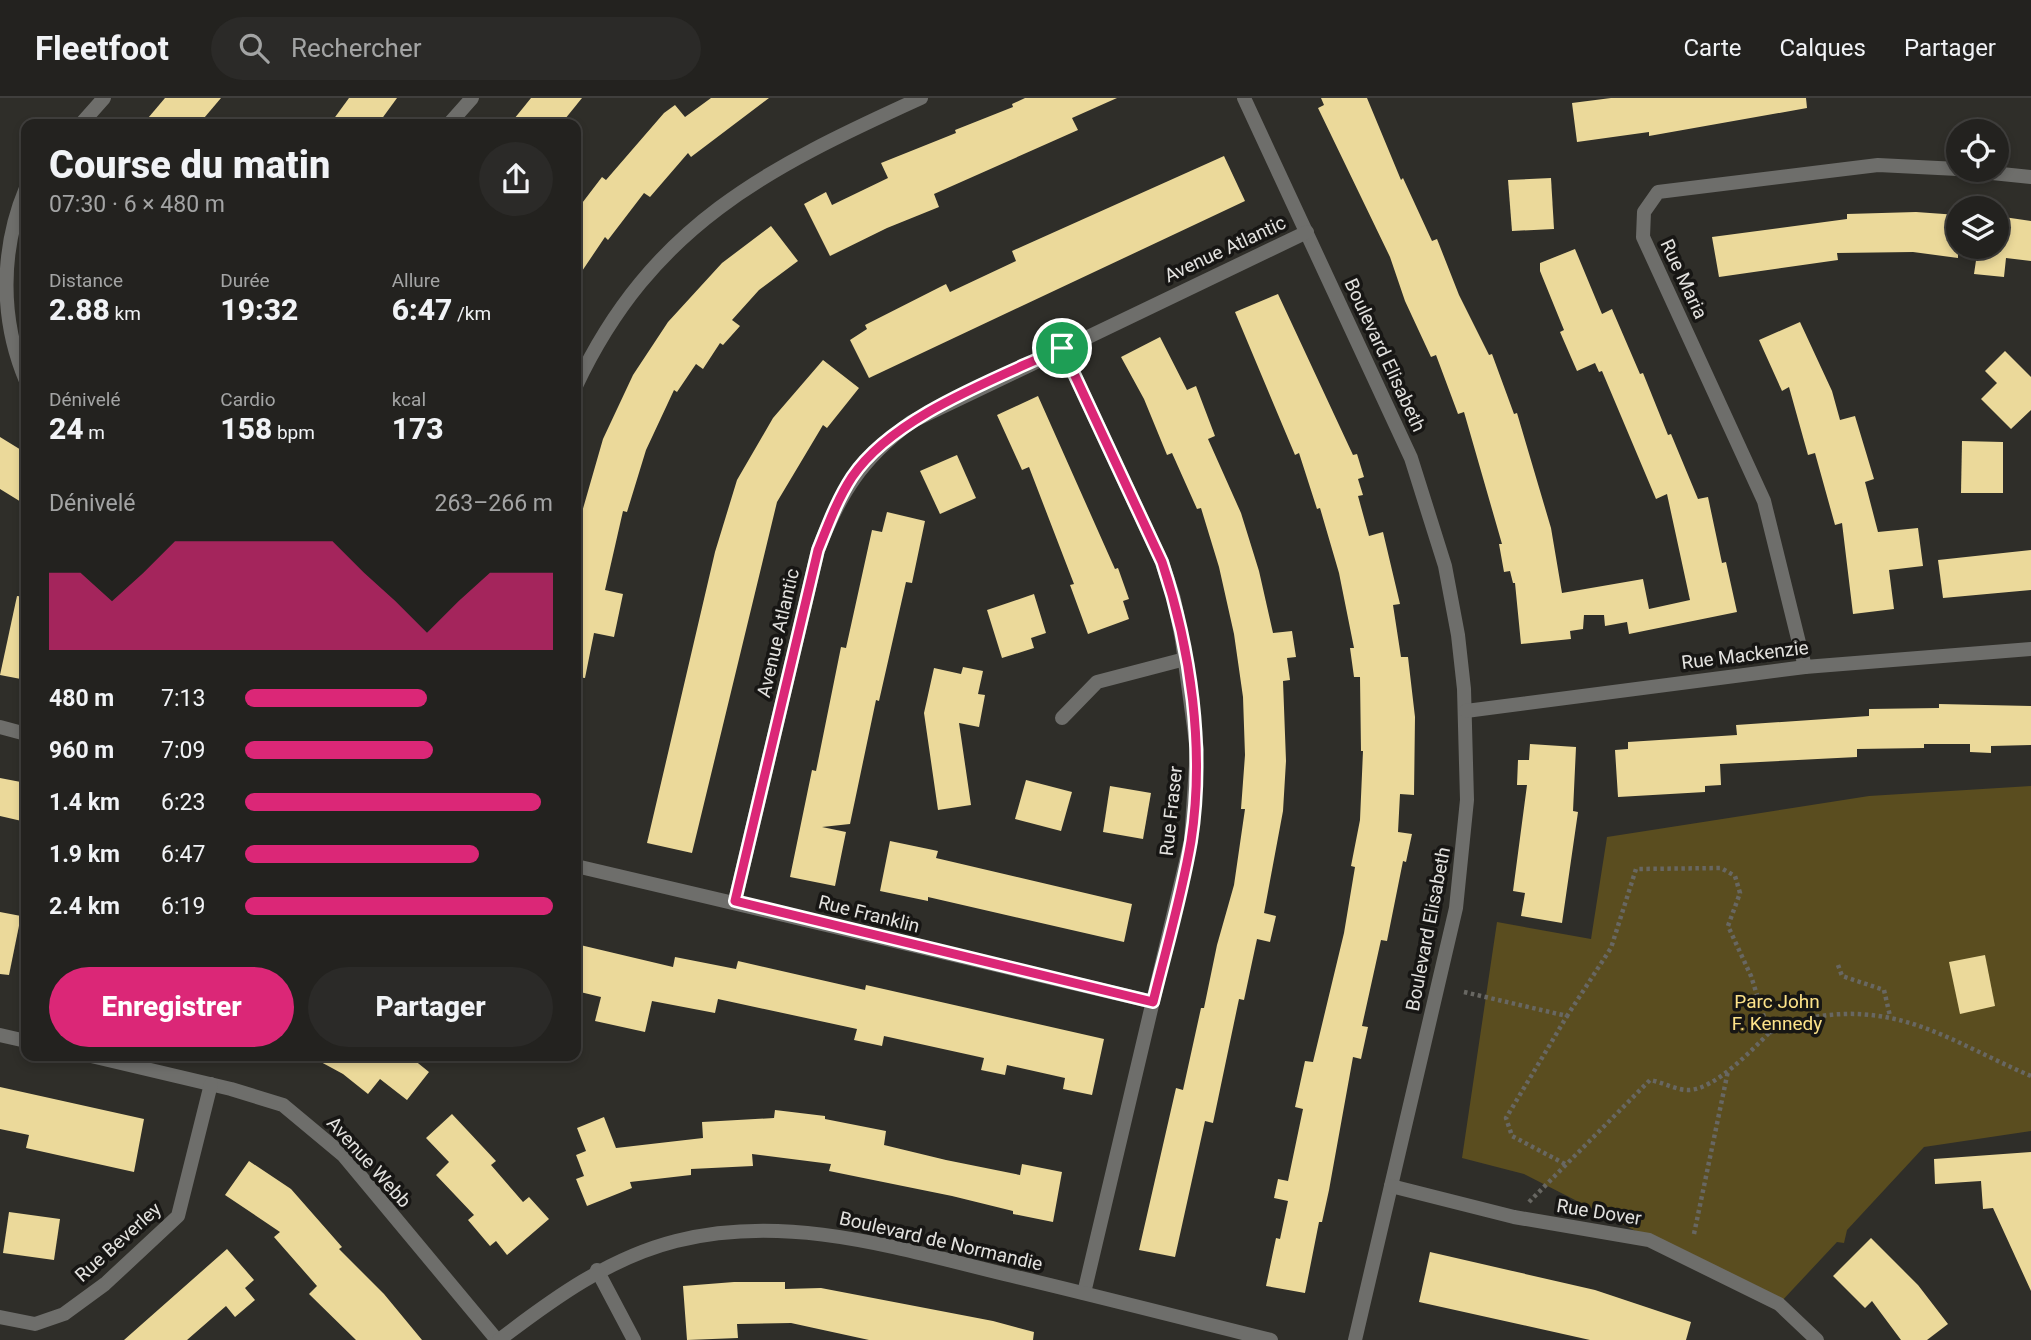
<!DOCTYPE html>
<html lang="fr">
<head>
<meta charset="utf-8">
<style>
	body { margin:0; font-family:Roboto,sans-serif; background:#2b2a28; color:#f1f3f6; height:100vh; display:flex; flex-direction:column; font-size:26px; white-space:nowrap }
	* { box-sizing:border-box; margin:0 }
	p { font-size:23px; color:#a3a4a4 }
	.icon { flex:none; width:38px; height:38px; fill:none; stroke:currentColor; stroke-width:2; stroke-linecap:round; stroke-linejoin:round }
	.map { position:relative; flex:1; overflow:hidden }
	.panel { position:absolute; left:21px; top:21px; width:560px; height:942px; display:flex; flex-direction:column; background:#23221f; border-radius:14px; box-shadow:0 4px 10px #0003,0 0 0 2px #403f3d }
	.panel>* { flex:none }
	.tools { position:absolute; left:1946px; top:21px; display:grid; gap:14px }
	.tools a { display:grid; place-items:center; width:63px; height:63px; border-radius:50%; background:#23221f; box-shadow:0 4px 10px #0003,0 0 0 2px #403f3d; font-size:35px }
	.pin { position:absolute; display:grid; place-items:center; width:60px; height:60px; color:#fff; margin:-30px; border:4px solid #fff; border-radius:50%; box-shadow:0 2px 7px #0007 }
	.round { display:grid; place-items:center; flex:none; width:74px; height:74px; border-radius:37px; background:#2b2a28 }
	.headline { display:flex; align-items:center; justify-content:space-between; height:119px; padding:0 28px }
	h1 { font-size:38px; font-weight:800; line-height:52px }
	.figures { display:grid; grid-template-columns:repeat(3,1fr); gap:10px; height:119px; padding:7px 28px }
	.figures div { display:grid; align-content:center }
	.figures b { font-size:30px; font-weight:800 }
	.figures small { font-size:19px; font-weight:400 }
	.figures p { font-size:19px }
	.chart { height:196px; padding:14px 28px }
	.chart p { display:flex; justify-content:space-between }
	.chart svg { width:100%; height:126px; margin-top:7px; fill:#db2777; opacity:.7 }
	.action { display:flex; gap:14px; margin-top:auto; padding:14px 28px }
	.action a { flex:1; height:80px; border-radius:42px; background:#db2777; color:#fff; font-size:28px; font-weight:800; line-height:80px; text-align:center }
	.action a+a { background:#2b2a28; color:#f1f3f6 }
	ul { padding:0 28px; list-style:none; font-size:23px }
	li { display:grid; grid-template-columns:112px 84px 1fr; align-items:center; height:52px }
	li i { height:18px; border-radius:9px; background:#db2777 }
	header { display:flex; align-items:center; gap:42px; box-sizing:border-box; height:98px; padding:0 35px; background:#23221f; border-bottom:2px solid #403f3d }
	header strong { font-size:33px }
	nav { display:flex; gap:38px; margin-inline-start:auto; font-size:24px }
	.search { width:490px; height:63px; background:#2b2a28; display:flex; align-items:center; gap:18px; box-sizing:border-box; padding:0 24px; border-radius:38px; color:#a3a4a4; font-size:26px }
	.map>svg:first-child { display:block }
</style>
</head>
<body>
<header>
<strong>Fleetfoot</strong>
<div class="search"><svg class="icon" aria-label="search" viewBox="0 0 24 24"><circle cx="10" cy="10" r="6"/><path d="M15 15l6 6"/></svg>Rechercher</div>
<nav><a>Carte</a><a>Calques</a><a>Partager</a></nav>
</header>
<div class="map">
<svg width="2031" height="1242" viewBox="0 0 2031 1242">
	<rect width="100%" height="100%" fill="#2f2e29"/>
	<polygon fill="#5a4d1f" points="2031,688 2031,1033 1924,1049 1847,1132 1844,1145 1837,1144 1779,1206 1524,1076 1462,1060 1497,824 1591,841 1607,739 1869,698"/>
	<g fill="#ebd99a">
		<polygon points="165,0 221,0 199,26 143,26"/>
		<polygon points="349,0 397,0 378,26 330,26"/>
		<polygon points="531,0 582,0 561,26 510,26"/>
		<polygon points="711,0 769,0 691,59 688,55 650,99 644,95 608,142 605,139 576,182 576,113 602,79 606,82 664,15 675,7 685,19"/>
		<polygon points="1025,0 1117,0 1072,20 1078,32 934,96 939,109 887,130 830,158 804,106 826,94 832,107 888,80 881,65 956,35 955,32 1013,9 1012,6"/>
		<polygon points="1321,0 1367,0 1401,82 1403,80 1432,143 1437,141 1459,197 1489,257 1492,256 1514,316 1517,315 1551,430 1562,495 1643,481 1649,511 1690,502 1667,396 1656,401 1602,273 1599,274 1595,265 1577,273 1560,234 1564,232 1540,173 1540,165 1575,151 1602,216 1612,211 1640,276 1643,275 1668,337 1671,336 1698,401 1708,399 1722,465 1726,464 1737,514 1629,536 1627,524 1605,528 1604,517 1584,517 1583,531 1570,533 1571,541 1521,546 1515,485 1513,485 1510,473 1504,474 1499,446 1502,446 1464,314 1458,316 1436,257 1431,259 1405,203 1390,159 1318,10 1324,7"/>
		<polygon points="1611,0 1806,0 1807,10 1649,38 1649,34 1577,44 1572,5"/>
		<polygon points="1224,58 1245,103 869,280 850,242 867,231 865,227 946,186 950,194 1016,163 1012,153"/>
		<polygon points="1551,80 1554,131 1512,133 1508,82"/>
		<polygon points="1916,114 1958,117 1958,160 1913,154 1837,155 1838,162 1719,179 1712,139 1847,121 1847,116"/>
		<polygon points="1997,118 2031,123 2031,163 2006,160 2004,179 1974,176 1978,149 1997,149"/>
		<polygon points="771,128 798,163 759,192 732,222 740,228 723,247 720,245 703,271 696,266 677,294 674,292 646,352 627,414 623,413 605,492 623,496 614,539 594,535 585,580 576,579 576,435 603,341 633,277 668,224 722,165"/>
		<polygon points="1278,196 1353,357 1357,356 1364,379 1358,381 1363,397 1358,398 1369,438 1383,434 1400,506 1393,507 1401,559 1408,559 1415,619 1414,697 1400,696 1398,734 1412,736 1406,764 1403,763 1387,843 1381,842 1362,928 1368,929 1361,961 1353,959 1329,1092 1322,1124 1319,1124 1305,1195 1266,1188 1276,1140 1280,1141 1288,1103 1274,1100 1278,1081 1288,1083 1303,1011 1295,1009 1305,963 1313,964 1344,835 1355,769 1351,768 1360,722 1363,653 1361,653 1360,579 1354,579 1350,550 1354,550 1339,475 1320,410 1317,411 1299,355 1295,357 1235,214"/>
		<polygon points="1800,224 1832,293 1840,322 1855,318 1874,381 1865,384 1878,434 1918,430 1923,468 1889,472 1894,511 1853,516 1842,425 1835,427 1815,355 1808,357 1789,289 1782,293 1759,242"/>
		<polygon points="1160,239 1187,292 1196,288 1215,338 1208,341 1241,415 1259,473 1273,535 1292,533 1296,559 1287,560 1290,582 1283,583 1286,663 1283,713 1264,815 1276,818 1270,844 1257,841 1244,902 1239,901 1213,1025 1205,1023 1175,1159 1139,1152 1176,990 1183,992 1201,910 1204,910 1217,847 1234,787 1245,711 1241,711 1245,657 1243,599 1234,536 1219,469 1201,410 1197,411 1172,355 1167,357 1144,301 1121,259"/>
		<polygon points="2005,253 2031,279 2031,312 2011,331 1981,301 1997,285 1985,273"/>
		<polygon points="823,262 859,290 827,330 823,327 777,404 692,755 647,745 715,454 737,382 773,320"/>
		<polygon points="1038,298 1115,471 1118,470 1129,501 1123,503 1129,521 1088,536 1070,487 1074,486 1029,369 1022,372 997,317"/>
		<polygon points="0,339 26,355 26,407 0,391"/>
		<polygon points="1962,343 2003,344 2003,395 1961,395"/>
		<polygon points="957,357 976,400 940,416 920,373"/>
		<polygon points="887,414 925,423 912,485 906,484 879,603 876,602 850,726 822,729 846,734 835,788 790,779 812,672 816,673 841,549 846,550 872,432 882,434"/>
		<polygon points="2031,452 2031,492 1943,500 1938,462"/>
		<polygon points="1034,496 1046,535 1031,540 1034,550 1002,560 987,512"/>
		<polygon points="17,498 26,499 26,582 0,577"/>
		<polygon points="963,569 983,573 978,596 985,597 979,629 959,625 971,707 938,712 924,615 934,570 961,576"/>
		<polygon points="1939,606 2031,608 2031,647 1991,648 1991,655 1970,654 1970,646 1924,646 1924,650 1857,651 1857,659 1720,666 1721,687 1705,688 1705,694 1618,699 1615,652 1628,651 1628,644 1737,637 1736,627 1869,618 1869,611 1939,610"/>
		<polygon points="1530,646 1576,649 1573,713 1578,714 1562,825 1521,818 1525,795 1513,793 1527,687 1517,687 1518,662 1529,662"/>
		<polygon points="0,680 26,685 26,724 0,718"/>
		<polygon points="1026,682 1072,694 1061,733 1015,721"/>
		<polygon points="1110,688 1151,695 1143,741 1103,734"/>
		<polygon points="890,743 938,753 936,760 1132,806 1124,844 928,799 928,803 880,793"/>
		<polygon points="0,814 21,818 9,877 0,876"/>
		<polygon points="576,846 673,869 675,859 736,871 738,863 865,892 866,887 1104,941 1092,997 1063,991 1065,980 1007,967 1005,977 981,972 984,960 884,938 882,948 854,942 857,931 718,901 715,915 652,903 645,934 595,923 601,899 576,893"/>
		<polygon points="1985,857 1995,908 1960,916 1949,864"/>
		<polygon points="308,957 408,957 429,974 407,1002 380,981 368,996 343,976"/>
		<polygon points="0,989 144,1021 134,1074 26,1050 29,1037 0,1031"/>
		<polygon points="775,1012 825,1018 825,1021 886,1033 884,1047 946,1062 1020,1077 1022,1066 1062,1074 1053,1124 1013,1116 1013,1113 952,1098 829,1073 831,1066 752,1056 753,1068 691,1071 691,1077 630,1084 632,1090 587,1108 576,1081 584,1078 576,1057 586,1053 577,1030 604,1019 616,1050 703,1040 702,1024 774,1020"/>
		<polygon points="452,1016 496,1063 491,1067 523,1104 529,1099 549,1121 507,1157 496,1143 490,1148 468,1122 474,1117 436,1077 449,1064 426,1040"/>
		<polygon points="2031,1054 2031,1193 1993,1110 1983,1111 1981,1083 1935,1086 1934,1061"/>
		<polygon points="249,1063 291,1091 342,1149 339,1151 384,1196 422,1242 356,1242 309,1196 317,1188 274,1139 280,1134 225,1097"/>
		<polygon points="9,1114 60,1121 54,1162 3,1155"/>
		<polygon points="1871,1140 1918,1187 1948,1226 1927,1242 1901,1242 1872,1203 1865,1210 1833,1178"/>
		<polygon points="227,1151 254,1182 245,1190 255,1202 235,1219 226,1208 187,1242 124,1242"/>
		<polygon points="1430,1154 1595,1192 1691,1224 1686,1242 1590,1242 1419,1204"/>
		<polygon points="734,1184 785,1184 785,1191 821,1190 993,1223 1034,1234 1033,1242 869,1242 791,1225 737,1226 738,1240 687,1242 683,1188"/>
	</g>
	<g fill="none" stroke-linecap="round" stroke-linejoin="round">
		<g stroke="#686762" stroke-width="4.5" stroke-dasharray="3.5 3.5" stroke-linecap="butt">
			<polyline points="1838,867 1842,878 1884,892 1890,918"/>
			<path d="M 1464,894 L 1567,918 L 1611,850 L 1636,771 L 1721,770 L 1735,778 L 1740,795 L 1728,828 L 1751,878 L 1769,935 C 1784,929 1800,922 1815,919 C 1902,904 1955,946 2031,978"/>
			<polyline points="1565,1066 1512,1038 1506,1020 1567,918"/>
			<path d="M 1529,1104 L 1650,982 C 1662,984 1676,992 1688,992 C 1714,992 1752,952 1769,935"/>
			<polyline points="1694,1136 1728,973"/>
		</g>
		<g stroke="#6e6e6b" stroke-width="14">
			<polyline points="1244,0 1411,360 1445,468 1458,537 1464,591 1467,702 1456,810 1355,1242"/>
			<polyline points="81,26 104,0"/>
			<polyline points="449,26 472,0"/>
			<polyline points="1963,72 2031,79"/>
			<path d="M 26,90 C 0,152 0,222 26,283"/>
			<polyline points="1062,250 1162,464 1174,501 1182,542 1197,652 1191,742 1084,1195"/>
			<path d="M 576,288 C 652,127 767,70 921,0"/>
			<polyline points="1805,569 1764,403 1643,139 1644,114 1658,94 1878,67 1958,71"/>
			<polyline points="1466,613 1805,569 2031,551"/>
			<polyline points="1062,620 1097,584 1185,561"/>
			<polyline points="0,629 26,636"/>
			<polyline points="576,768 1153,904"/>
			<path d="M 735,803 L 818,452 C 840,395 861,362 911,324 L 1307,134"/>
			<polyline points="0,937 26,943"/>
			<polyline points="87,957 231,991 283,1007 343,1057 497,1242"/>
			<polyline points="1391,1088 1514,1119 1649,1142 1779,1206 1817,1242"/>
			<polyline points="597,1172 634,1242"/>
			<polyline points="0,1219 35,1226 64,1216 105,1186 178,1118 211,986"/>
			<path d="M 499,1242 C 554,1200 609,1160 676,1143 C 787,1115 897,1150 1004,1176 C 1093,1197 1182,1220 1271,1242"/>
		</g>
	</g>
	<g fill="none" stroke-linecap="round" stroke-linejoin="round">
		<defs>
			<path id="route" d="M 1062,250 L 1162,464 C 1191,551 1205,652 1191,743 C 1182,797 1166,851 1153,904 L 735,803 L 818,452 C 828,427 837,402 852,379 C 893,318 996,281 1062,250 Z"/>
		</defs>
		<use href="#route" stroke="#fff" stroke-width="14"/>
		<use href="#route" stroke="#db2777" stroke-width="9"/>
	</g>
	<g text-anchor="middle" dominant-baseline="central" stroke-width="7" stroke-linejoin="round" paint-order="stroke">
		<g font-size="19" fill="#e3e2df" stroke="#171614">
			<text transform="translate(1225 151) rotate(-25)">Avenue Atlantic</text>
			<text transform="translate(1684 181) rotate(65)">Rue Maria</text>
			<text transform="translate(1385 257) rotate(65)">Boulevard Elisabeth</text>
			<text transform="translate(778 535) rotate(-77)">Avenue Atlantic</text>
			<text transform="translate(1745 557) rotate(-7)">Rue Mackenzie</text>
			<text transform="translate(1171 713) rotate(-84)">Rue Fraser</text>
			<text transform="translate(869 816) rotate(14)">Rue Franklin</text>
			<text transform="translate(1428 831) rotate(-79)">Boulevard Elisabeth</text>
			<text transform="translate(369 1064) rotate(48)">Avenue Webb</text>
			<text transform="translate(1599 1114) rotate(9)">Rue Dover</text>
			<text transform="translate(941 1143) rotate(13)">Boulevard de Normandie</text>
			<text transform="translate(118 1144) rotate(-42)">Rue Beverley</text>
		</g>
		<g font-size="19" fill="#fce289" stroke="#171614">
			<text x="1777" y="903">Parc John<tspan x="1777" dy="22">F. Kennedy</tspan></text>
		</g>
	</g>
</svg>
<div class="tools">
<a><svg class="icon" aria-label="locate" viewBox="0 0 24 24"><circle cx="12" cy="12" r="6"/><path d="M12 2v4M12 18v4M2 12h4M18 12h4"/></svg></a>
<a><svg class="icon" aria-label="layers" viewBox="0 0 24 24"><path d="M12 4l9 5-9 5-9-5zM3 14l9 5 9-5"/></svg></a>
</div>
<div class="pin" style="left:1062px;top:250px;background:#1e9e55"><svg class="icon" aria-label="arrive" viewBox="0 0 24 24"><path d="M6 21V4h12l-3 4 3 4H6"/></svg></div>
<section class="panel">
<div class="headline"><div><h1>Course du matin</h1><p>07:30 · 6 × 480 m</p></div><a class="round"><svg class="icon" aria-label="share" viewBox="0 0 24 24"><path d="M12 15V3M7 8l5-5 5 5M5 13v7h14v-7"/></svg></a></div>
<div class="figures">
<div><p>Distance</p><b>2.88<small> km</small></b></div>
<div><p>Durée</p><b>19:32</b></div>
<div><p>Allure</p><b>6:47<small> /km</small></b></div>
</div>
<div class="figures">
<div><p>Dénivelé</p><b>24<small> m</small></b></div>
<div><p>Cardio</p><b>158<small> bpm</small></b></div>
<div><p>kcal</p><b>173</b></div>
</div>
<div class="chart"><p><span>Dénivelé</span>263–266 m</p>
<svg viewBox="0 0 160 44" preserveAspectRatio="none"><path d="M0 44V17L10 17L20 27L30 17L40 6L50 6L60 6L70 6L80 6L90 6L100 17L110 27L120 38L130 27L140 17L150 17L160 17V44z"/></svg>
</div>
<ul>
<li><b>480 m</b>7:13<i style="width:59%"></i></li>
<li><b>960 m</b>7:09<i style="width:61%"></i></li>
<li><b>1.4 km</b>6:23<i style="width:96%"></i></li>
<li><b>1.9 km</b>6:47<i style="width:76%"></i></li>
<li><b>2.4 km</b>6:19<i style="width:100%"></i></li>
</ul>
<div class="action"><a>Enregistrer</a><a>Partager</a></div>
</section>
</div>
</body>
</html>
